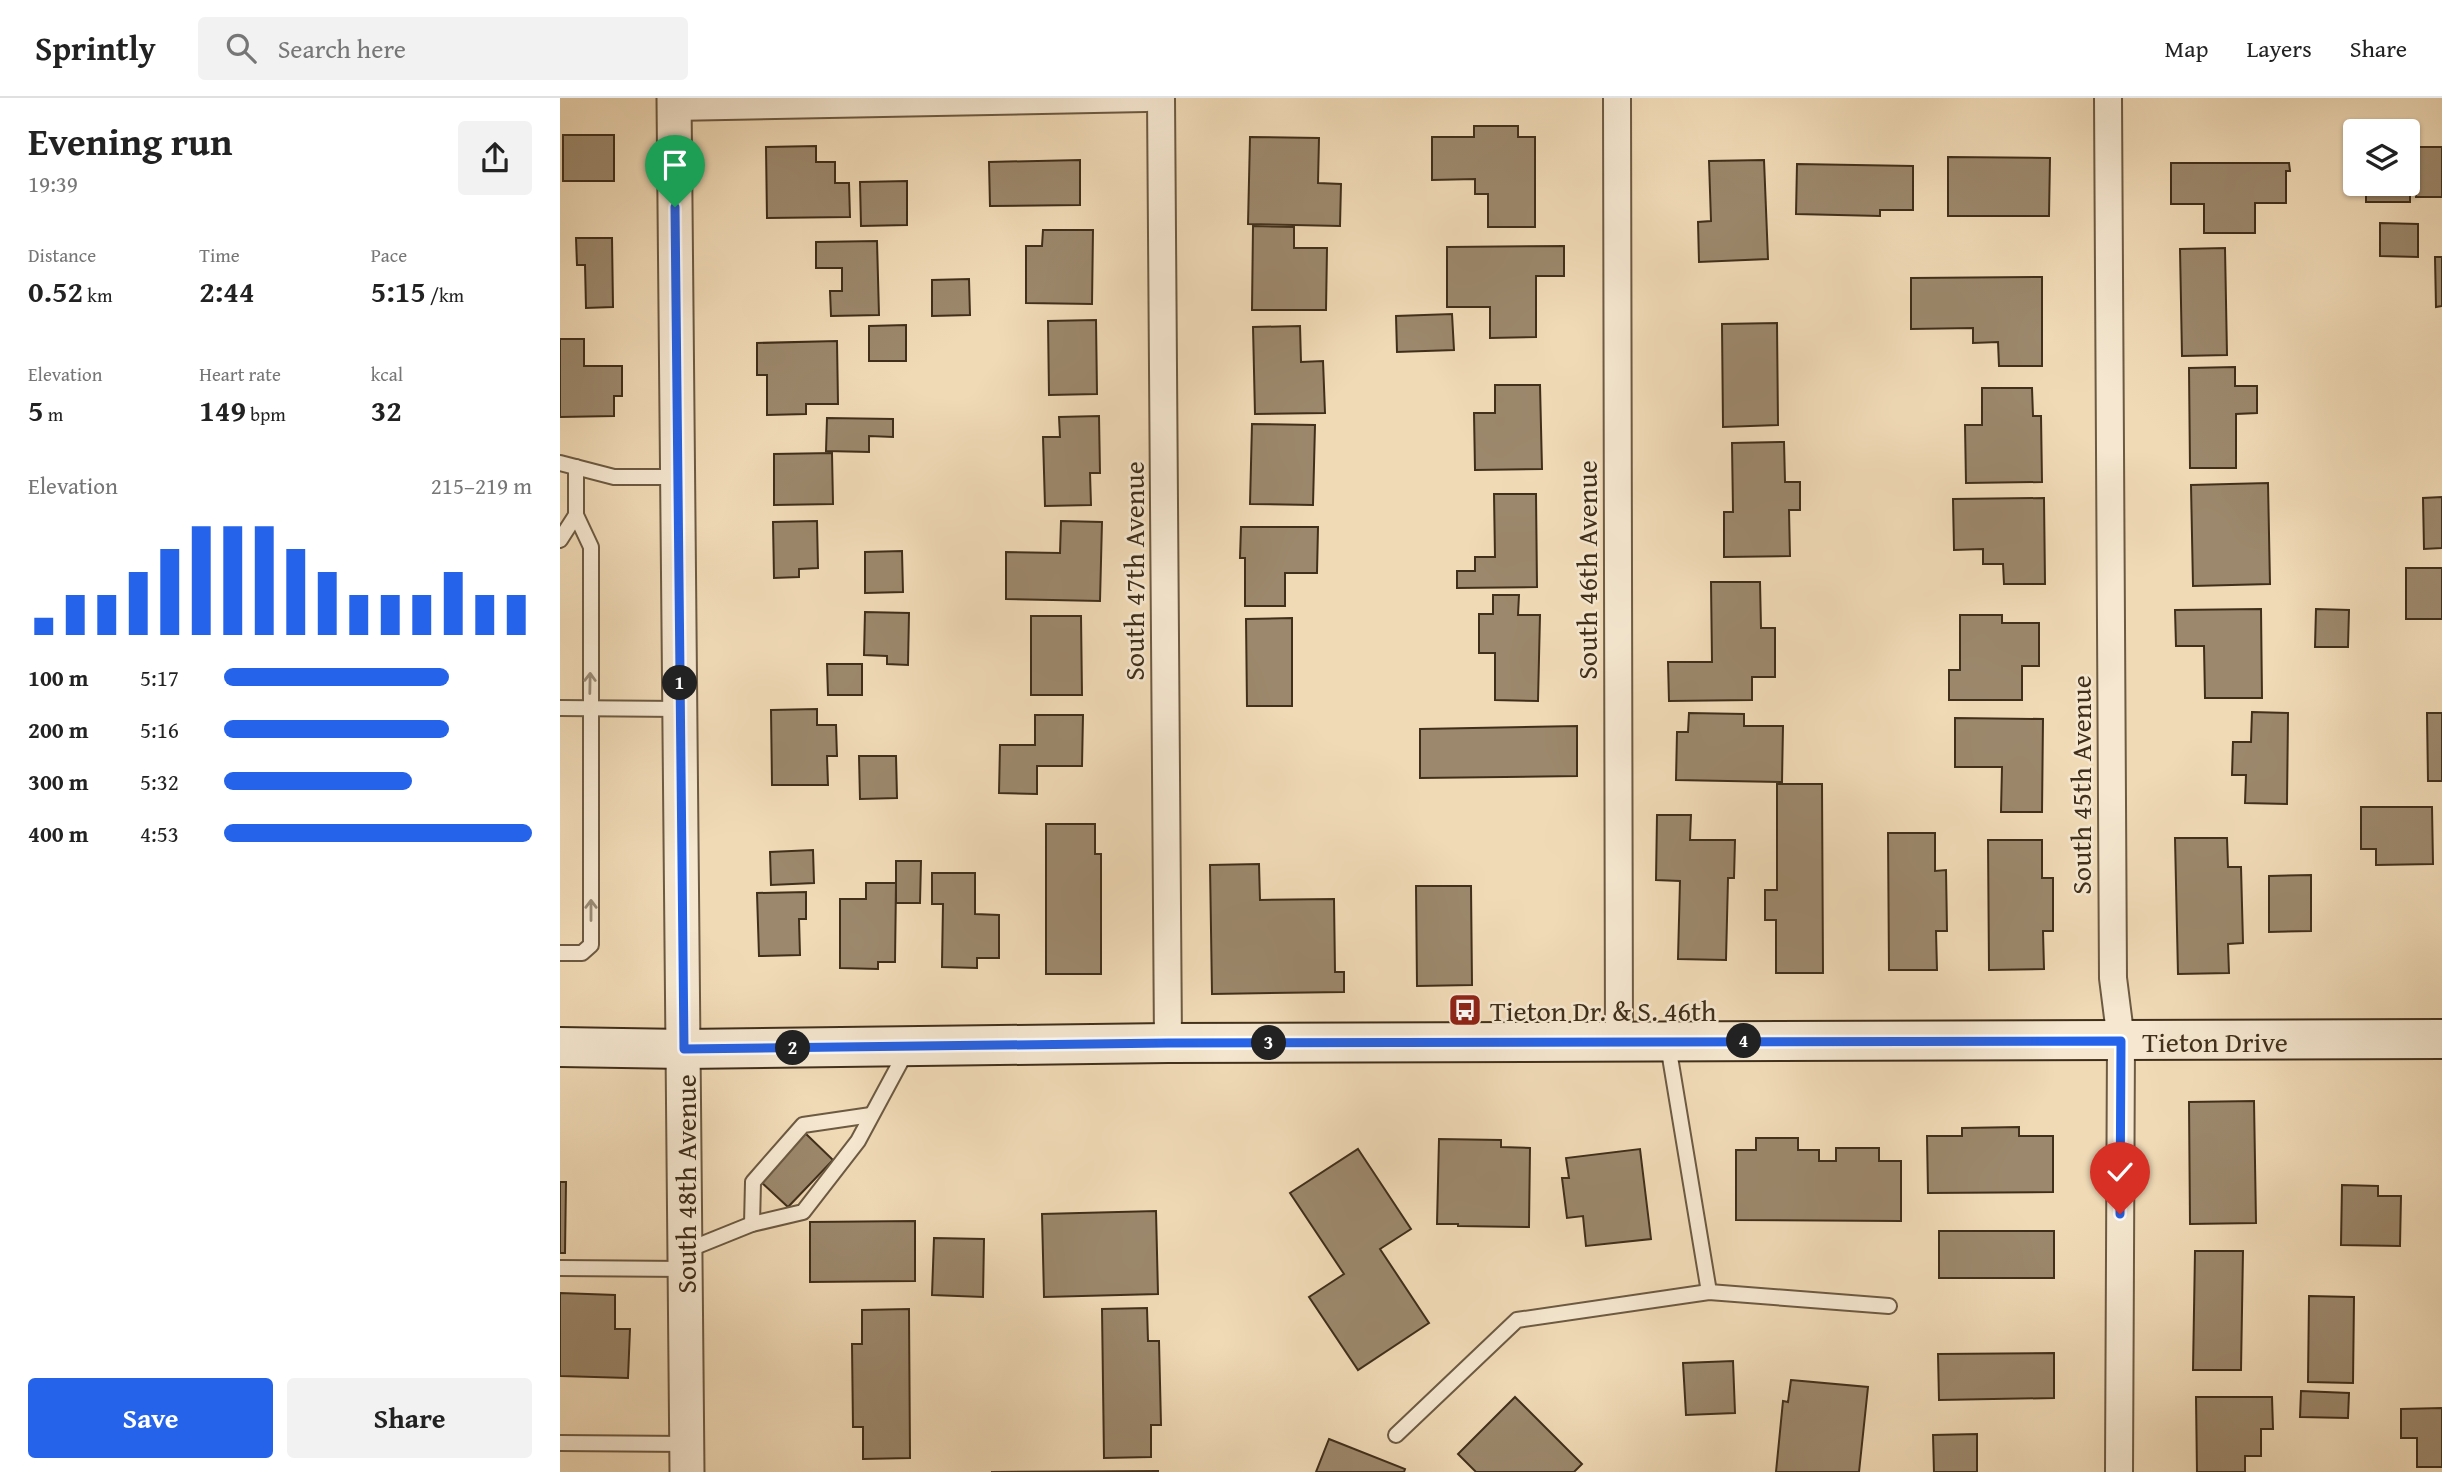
<!DOCTYPE html>
<html lang="en">
<head>
<meta charset="utf-8">
<style>
	body { margin:0; font-family:"Gentium Book Plus",serif; background:#f2f2f2; color:#222; height:100vh; display:flex; flex-direction:column; font-size:26px; white-space:nowrap }
	* { box-sizing:border-box; margin:0 }
	p { font-size:23px; color:#767676 }
	.icon { flex:none; width:38px; height:38px; fill:none; stroke:currentColor; stroke-width:2; stroke-linecap:round; stroke-linejoin:round }
	.map { position:relative; flex:1; overflow:hidden }
	.drawer { display:flex; flex-direction:column; background:#fff; width:560px }
	.drawer>* { flex:none }
	.tools { position:absolute; left:1783px; top:21px; display:grid; gap:14px }
	.tools a { display:grid; place-items:center; width:77px; height:77px; border-radius:7px; background:#fff; box-shadow:0 2px 5px #0004; font-size:35px }
	.pin { position:absolute; display:grid; place-items:center; width:60px; height:60px; color:#fff; margin:-72px -30px; border-radius:50% 50% 50% 0; rotate:-45deg; box-shadow:0 0 7px #0007 }
	.pin .icon { rotate:45deg }
	.km { position:absolute; width:35px; height:35px; margin:-18px; border-radius:50%; background:#222; color:#fff; font-size:19px; line-height:35px; text-align:center }
	.round { display:grid; place-items:center; flex:none; width:74px; height:74px; border-radius:7px; background:#f2f2f2 }
	.overview { display:flex; align-items:center; justify-content:space-between; height:119px; padding:0 28px }
	h1 { font-size:38px; font-weight:800; line-height:52px }
	.figures { display:grid; grid-template-columns:repeat(3,1fr); gap:10px; height:119px; padding:7px 28px }
	.figures div { display:grid; align-content:center }
	.figures b { font-size:30px; font-weight:800 }
	.figures small { font-size:19px; font-weight:400 }
	.figures p { font-size:19px }
	.chart { height:196px; padding:14px 28px }
	.chart p { display:flex; justify-content:space-between }
	.chart svg { width:100%; height:126px; margin-top:7px; stroke:#2563eb; stroke-width:6 }
	.action { display:flex; gap:14px; margin-top:auto; padding:14px 28px }
	.action a { flex:1; height:80px; border-radius:7px; background:#2563eb; color:#fff; font-size:28px; font-weight:800; line-height:80px; text-align:center }
	.action a+a { background:#f2f2f2; color:#222 }
	ul { padding:0 28px; list-style:none; font-size:23px }
	li { display:grid; grid-template-columns:112px 84px 1fr; align-items:center; height:52px }
	li i { height:18px; border-radius:9px; background:#2563eb }
	header { display:flex; align-items:center; gap:42px; box-sizing:border-box; height:98px; padding:0 35px; background:#fff; border-bottom:2px solid #e0e0e0 }
	header strong { font-size:33px }
	nav { display:flex; gap:38px; margin-inline-start:auto; font-size:24px }
	.search { width:490px; height:63px; background:#f2f2f2; display:flex; align-items:center; gap:18px; box-sizing:border-box; padding:0 24px; border-radius:7px; color:#767676; font-size:26px }
	main { display:flex; flex:1; min-height:0 }
	.map>svg:first-child { display:block }
</style>
</head>
<body>
<header>
<strong>Sprintly</strong>
<div class="search"><svg class="icon" aria-label="search" viewBox="0 0 24 24"><circle cx="10" cy="10" r="6"/><path d="M15 15l6 6"/></svg>Search here</div>
<nav><a>Map</a><a>Layers</a><a>Share</a></nav>
</header>
<main>
<section class="drawer">
<div class="overview"><div><h1>Evening run</h1><p>19:39</p></div><a class="round"><svg class="icon" aria-label="share" viewBox="0 0 24 24"><path d="M12 15V3M7 8l5-5 5 5M5 13v7h14v-7"/></svg></a></div>
<div class="figures">
<div><p>Distance</p><b>0.52<small> km</small></b></div>
<div><p>Time</p><b>2:44</b></div>
<div><p>Pace</p><b>5:15<small> /km</small></b></div>
</div>
<div class="figures">
<div><p>Elevation</p><b>5<small> m</small></b></div>
<div><p>Heart rate</p><b>149<small> bpm</small></b></div>
<div><p>kcal</p><b>32</b></div>
</div>
<div class="chart"><p><span>Elevation</span>215–219 m</p>
<svg viewBox="0 0 160 44" preserveAspectRatio="none"><path d="M5 44V38M15 44V30M25 44V30M35 44V22M45 44V14M55 44V6M65 44V6M75 44V6M85 44V14M95 44V22M105 44V30M115 44V30M125 44V30M135 44V22M145 44V30M155 44V30"/></svg>
</div>
<ul>
<li><b>100 m</b>5:17<i style="width:73%"></i></li>
<li><b>200 m</b>5:16<i style="width:73%"></i></li>
<li><b>300 m</b>5:32<i style="width:61%"></i></li>
<li><b>400 m</b>4:53<i style="width:100%"></i></li>
</ul>
<div class="action"><a>Save</a><a>Share</a></div>
</section>
<div class="map">
<svg width="1882" height="1374" viewBox="0 0 1882 1374">
	<rect width="100%" height="100%" fill="#f0dab6"/>
	<filter id="stains"><feTurbulence type="fractalNoise" baseFrequency=".00286" numOctaves="4"/><feColorMatrix values="0 0 0 0 .2 0 0 0 0 .09 0 0 0 0 .02 0 0 0 .5 -.17"/></filter>
	<radialGradient id="worn" r=".72"><stop offset=".6" stop-color="#630" stop-opacity="0"/><stop offset="1" stop-color="#630" stop-opacity=".3"/></radialGradient>
	<g fill="#9c886c" stroke="#402f1b" stroke-width="2">
		<polygon points="914,28 958,28 958,39 975,39 975,129 928,129 928,96 915,96 915,81 872,82 872,39 914,39"/>
		<rect x="3" y="37" width="51" height="46"/>
		<polygon points="690,39 759,40 758,85 781,86 780,128 688,126"/>
		<polygon points="256,48 256,64 275,64 275,85 289,85 290,119 207,120 206,49"/>
		<polygon points="1855,49 1882,49 1882,99 1856,99"/>
		<polygon points="1848,56 1850,56 1850,104 1806,104 1806,86 1848,86"/>
		<polygon points="1388,59 1490,60 1489,118 1388,118"/>
		<polygon points="520,62 520,107 430,108 429,64"/>
		<polygon points="1204,62 1208,161 1139,164 1138,124 1151,123 1149,63"/>
		<polygon points="1611,65 1729,65 1730,73 1726,73 1726,105 1695,105 1695,135 1644,135 1644,106 1611,106"/>
		<polygon points="1237,66 1353,68 1353,112 1320,112 1320,118 1236,116"/>
		<polygon points="347,83 347,127 301,128 300,84"/>
		<polygon points="1820,125 1858,126 1858,159 1820,158"/>
		<polygon points="693,128 734,129 734,150 767,150 766,212 692,212"/>
		<polygon points="483,132 533,132 532,206 466,205 466,148 482,148"/>
		<polygon points="16,140 52,140 53,209 26,210 25,167 17,167"/>
		<polygon points="317,143 319,217 271,218 270,193 282,193 282,170 256,170 256,144"/>
		<polygon points="1004,148 1004,178 976,178 976,239 930,240 930,209 887,209 887,149"/>
		<polygon points="1665,150 1667,257 1622,258 1620,151"/>
		<polygon points="1875,159 1882,159 1882,208 1876,209"/>
		<polygon points="1482,179 1482,268 1439,268 1438,244 1413,245 1413,230 1351,231 1351,180"/>
		<polygon points="409,181 410,217 372,218 372,182"/>
		<polygon points="892,216 894,252 837,254 836,218"/>
		<polygon points="536,222 537,296 489,297 488,223"/>
		<polygon points="1217,225 1218,327 1163,329 1162,226"/>
		<polygon points="346,227 346,263 309,263 309,228"/>
		<polygon points="740,228 741,264 763,263 765,315 695,316 693,229"/>
		<polygon points="0,241 24,241 24,268 62,268 62,298 54,298 54,318 0,319"/>
		<polygon points="277,243 278,306 246,306 246,316 207,317 207,277 197,277 197,245"/>
		<polygon points="1675,269 1675,288 1697,288 1697,315 1676,316 1676,370 1630,370 1629,270"/>
		<polygon points="935,287 980,287 982,371 915,372 914,315 935,315"/>
		<polygon points="1422,290 1472,290 1473,318 1481,318 1482,384 1406,385 1405,327 1422,327"/>
		<polygon points="539,318 540,375 530,375 531,407 485,408 483,339 500,339 499,319"/>
		<polygon points="267,320 333,321 333,339 309,338 309,354 266,353"/>
		<polygon points="692,326 755,327 753,407 690,406"/>
		<polygon points="1224,344 1225,384 1240,384 1240,412 1229,412 1230,458 1164,459 1164,414 1173,414 1172,345"/>
		<polygon points="272,355 273,406 214,407 214,356"/>
		<polygon points="1708,385 1710,486 1633,488 1631,387"/>
		<polygon points="934,396 976,396 977,489 897,490 897,473 915,473 915,459 935,459"/>
		<polygon points="1882,399 1882,450 1864,451 1863,400"/>
		<polygon points="1484,400 1485,486 1444,486 1443,466 1423,466 1423,451 1394,452 1393,401"/>
		<polygon points="257,423 258,470 239,471 239,479 214,480 213,424"/>
		<polygon points="501,423 542,424 540,503 446,501 446,454 500,455"/>
		<polygon points="681,429 758,429 757,475 725,475 725,508 685,508 685,460 680,460"/>
		<polygon points="342,453 343,494 305,495 305,454"/>
		<rect x="1846" y="470" width="36" height="51"/>
		<polygon points="1151,484 1200,484 1201,530 1215,530 1215,579 1192,579 1192,602 1109,603 1108,564 1152,564"/>
		<polygon points="933,497 959,497 958,517 980,517 978,603 935,602 935,555 919,555 919,516 933,516"/>
		<polygon points="1701,511 1702,600 1645,600 1644,548 1616,548 1615,512"/>
		<polygon points="1756,511 1789,512 1788,549 1755,549"/>
		<polygon points="305,514 349,515 348,567 327,566 327,558 304,557"/>
		<polygon points="1400,517 1442,517 1442,525 1479,525 1479,568 1462,568 1462,602 1389,602 1389,572 1400,572"/>
		<polygon points="471,518 521,518 522,597 471,597"/>
		<polygon points="732,520 732,608 687,608 686,521"/>
		<polygon points="267,566 302,566 302,597 268,597"/>
		<polygon points="257,611 257,627 276,627 277,658 267,658 268,687 212,687 211,612"/>
		<polygon points="1692,614 1728,615 1727,706 1685,705 1686,677 1672,677 1673,644 1691,644"/>
		<polygon points="1129,615 1184,616 1184,628 1223,628 1222,684 1116,682 1117,634 1128,634"/>
		<polygon points="1867,615 1882,615 1882,683 1868,683"/>
		<polygon points="475,617 523,617 522,668 477,668 477,696 439,695 440,647 475,647"/>
		<polygon points="1395,620 1483,621 1482,714 1441,714 1442,669 1395,669"/>
		<polygon points="1017,628 1017,678 860,680 860,631"/>
		<polygon points="299,658 336,658 337,700 300,701"/>
		<polygon points="1217,686 1262,686 1263,875 1216,875 1216,822 1205,822 1205,792 1217,792"/>
		<polygon points="1801,709 1872,709 1873,766 1816,767 1816,751 1801,751"/>
		<polygon points="1097,717 1131,717 1130,742 1175,742 1174,780 1168,780 1166,862 1118,861 1120,783 1096,782"/>
		<polygon points="486,726 535,726 535,756 541,756 541,876 486,876"/>
		<polygon points="1328,735 1375,735 1375,773 1386,772 1387,833 1376,833 1377,872 1329,872"/>
		<polygon points="1615,740 1667,740 1668,769 1681,769 1683,845 1668,846 1669,875 1618,876"/>
		<polygon points="1428,742 1482,742 1482,780 1493,780 1493,833 1483,833 1484,871 1429,872"/>
		<polygon points="253,752 254,785 211,787 210,754"/>
		<polygon points="336,763 361,763 360,805 336,805"/>
		<polygon points="699,766 700,802 774,801 775,874 784,874 784,894 652,896 650,767"/>
		<polygon points="372,775 415,775 415,816 439,817 439,860 417,860 417,870 382,869 383,806 372,806"/>
		<polygon points="1751,777 1751,833 1709,834 1709,778"/>
		<polygon points="306,785 336,785 335,864 318,864 318,871 280,870 280,801 306,801"/>
		<polygon points="856,788 911,788 912,887 857,888"/>
		<polygon points="246,794 246,821 239,821 240,857 199,858 197,795"/>
		<polygon points="1694,1003 1696,1125 1630,1126 1629,1004"/>
		<polygon points="1459,1029 1459,1038 1493,1038 1493,1094 1368,1095 1367,1038 1402,1038 1402,1030"/>
		<polygon points="244,1034 273,1062 228,1109 199,1082"/>
		<polygon points="1196,1040 1238,1040 1238,1052 1259,1052 1259,1063 1276,1063 1276,1050 1319,1050 1319,1063 1341,1063 1341,1123 1176,1122 1176,1052 1196,1052"/>
		<polygon points="879,1041 941,1042 941,1049 970,1050 969,1129 898,1128 898,1126 877,1126"/>
		<polygon points="798,1051 851,1131 820,1151 869,1225 798,1272 749,1199 784,1176 730,1095"/>
		<polygon points="1080,1051 1091,1141 1026,1148 1023,1118 1007,1120 1002,1080 1009,1080 1006,1060"/>
		<polygon points="0,1084 6,1084 5,1155 0,1155"/>
		<polygon points="1782,1087 1818,1088 1818,1098 1841,1098 1840,1148 1781,1147"/>
		<polygon points="596,1113 598,1196 484,1199 482,1116"/>
		<polygon points="355,1123 355,1183 250,1184 250,1124"/>
		<rect x="1379" y="1133" width="115" height="47"/>
		<polygon points="374,1140 424,1141 423,1199 372,1197"/>
		<polygon points="1635,1153 1683,1153 1681,1272 1633,1272"/>
		<polygon points="0,1195 55,1197 55,1231 70,1231 68,1280 0,1278"/>
		<polygon points="1749,1198 1794,1199 1793,1285 1748,1284"/>
		<polygon points="587,1210 588,1243 599,1243 601,1327 591,1327 591,1359 544,1360 542,1211"/>
		<polygon points="349,1211 350,1360 303,1361 303,1329 293,1329 292,1246 302,1246 302,1212"/>
		<polygon points="1494,1255 1494,1300 1379,1302 1378,1256"/>
		<polygon points="1173,1263 1175,1315 1126,1317 1123,1265"/>
		<polygon points="1231,1282 1308,1289 1299,1374 1216,1374 1223,1303 1228,1304"/>
		<polygon points="1741,1293 1789,1295 1788,1320 1740,1319"/>
		<polygon points="955,1299 1022,1366 1014,1374 916,1374 898,1356"/>
		<polygon points="1636,1299 1712,1299 1713,1331 1701,1331 1701,1358 1685,1358 1685,1374 1637,1374"/>
		<polygon points="1882,1310 1882,1369 1857,1369 1857,1340 1841,1340 1841,1311"/>
		<polygon points="1417,1336 1417,1374 1374,1374 1373,1337"/>
		<polygon points="769,1341 845,1371 844,1374 756,1374"/>
		<polygon points="598,1373 598,1374 431,1374"/>
	</g>
	<g fill="none" stroke-linecap="round" stroke-linejoin="round">
		<defs>
			<g id="service">
				<polyline points="0,365 54,379 118,379"/>
				<polyline points="0,442 16,417 16,369"/>
				<polyline points="0,610 121,611"/>
				<polyline points="0,855 22,855 31,847 31,449 16,417"/>
				<polyline points="1108,947 1149,1194"/>
				<polyline points="192,1126 193,1084 243,1027 311,1017"/>
				<polyline points="125,1153 192,1126 243,1114 298,1043 347,952"/>
				<polyline points="0,1170 125,1171"/>
				<polyline points="836,1337 957,1222 1149,1194 1329,1208"/>
				<polyline points="0,1345 127,1346"/>
			</g>
			<g id="minor">
				<polyline points="601,0 608,945"/>
				<polyline points="1057,0 1059,943"/>
				<polyline points="1548,0 1553,880 1561,943 1559,1374"/>
				<polyline points="114,9 586,0"/>
			</g>
			<polyline id="tertiary" points="114,0 127,1374"/>
			<polyline id="secondary" points="0,949 124,951 608,945 1882,941"/>
		</defs>
		<use href="#service" stroke="#6c5a42" stroke-width="18"/>
		<use href="#minor" stroke="#6c5a42" stroke-width="30"/>
		<use href="#tertiary" stroke="#6c5a42" stroke-width="37"/>
		<use href="#secondary" stroke="#402f1b" stroke-width="42"/>
		<use href="#service" stroke="#f5e7d0" stroke-width="14"/>
		<use href="#minor" stroke="#f5e7d0" stroke-width="26"/>
		<use href="#tertiary" stroke="#f5e7d0" stroke-width="33"/>
		<use href="#secondary" stroke="#f5e7d0" stroke-width="38"/>
	</g>
	<defs><path id="oneway-shaft" d="M-6 0H5M1.5-3L5.5 0L1.5 3" fill="none" stroke-width="1.6" stroke-linecap="round" stroke-linejoin="round" transform="scale(1.75)"/></defs>
	<g stroke="#9a8b76">
		<use href="#oneway-shaft" transform="translate(30 585) rotate(-89)"/>
		<use href="#oneway-shaft" transform="translate(31 812) rotate(-90)"/>
	</g>
	<g fill="none" stroke-linecap="round" stroke-linejoin="round">
		<defs>
			<polyline id="route" points="115,109 124,951 608,945 1561,943 1560,1116"/>
		</defs>
		<use href="#route" stroke="#fff" stroke-width="14"/>
		<use href="#route" stroke="#2563eb" stroke-width="9"/>
	</g>
	<defs>
		<symbol id="bus-square" viewBox="-11 -11 22 22"><rect x="-9" y="-9" width="18" height="18" rx="4" fill="#8f2418" stroke="#f5e7d0"/><path d="M-5-6H5V4H4V6H2V4H-2V6H-4V4H-5ZM-3.5-4V0h7V-4ZM-3.5 1.2v1.5H-2V1.2ZM2 1.2v1.5H3.5V1.2Z" fill="#fff"/></symbol>
	</defs>
	<g fill-rule="evenodd">
		<use href="#bus-square" x="886" y="893" width="38" height="38"/>
	</g>
	<g text-anchor="middle" dominant-baseline="central" stroke-width="5" stroke-linejoin="round" paint-order="stroke">
		<g font-size="28" fill="#402f1b" stroke="#f5e7d0">
			<text transform="translate(1026 472) rotate(-90)">South 46th Avenue</text>
			<text transform="translate(573 473) rotate(-90)">South 47th Avenue</text>
			<text transform="translate(1520 687) rotate(-90)">South 45th Avenue</text>
			<text x="1655" y="943">Tieton Drive</text>
			<text transform="translate(125 1086) rotate(-90)">South 48th Avenue</text>
		</g>
		<g font-size="28" fill="#402f1b" stroke="#f5e7d0" text-anchor="start">
			<text x="930" y="912">Tieton Dr. &amp; S. 46th</text>
		</g>
	</g>
	<rect width="100%" height="100%" filter="url(#stains)"/>
	<rect width="100%" height="100%" fill="url(#worn)"/>
</svg>
<div class="tools">
<a><svg class="icon" aria-label="layers" viewBox="0 0 24 24"><path d="M12 4l9 5-9 5-9-5zM3 14l9 5 9-5"/></svg></a>
</div>
<div class="pin" style="left:115px;top:109px;background:#1e9e55"><svg class="icon" aria-label="arrive" viewBox="0 0 24 24"><path d="M6 21V4h12l-3 4 3 4H6"/></svg></div>
<div class="pin" style="left:1560px;top:1116px;background:#d93025"><svg class="icon" aria-label="check" viewBox="0 0 24 24"><path d="M5 12l5 5 9-10"/></svg></div>
<b class="km" style="left:120px;top:585px">1</b>
<b class="km" style="left:233px;top:950px">2</b>
<b class="km" style="left:709px;top:945px">3</b>
<b class="km" style="left:1184px;top:943px">4</b>
</div>
</main>
</body>
</html>
